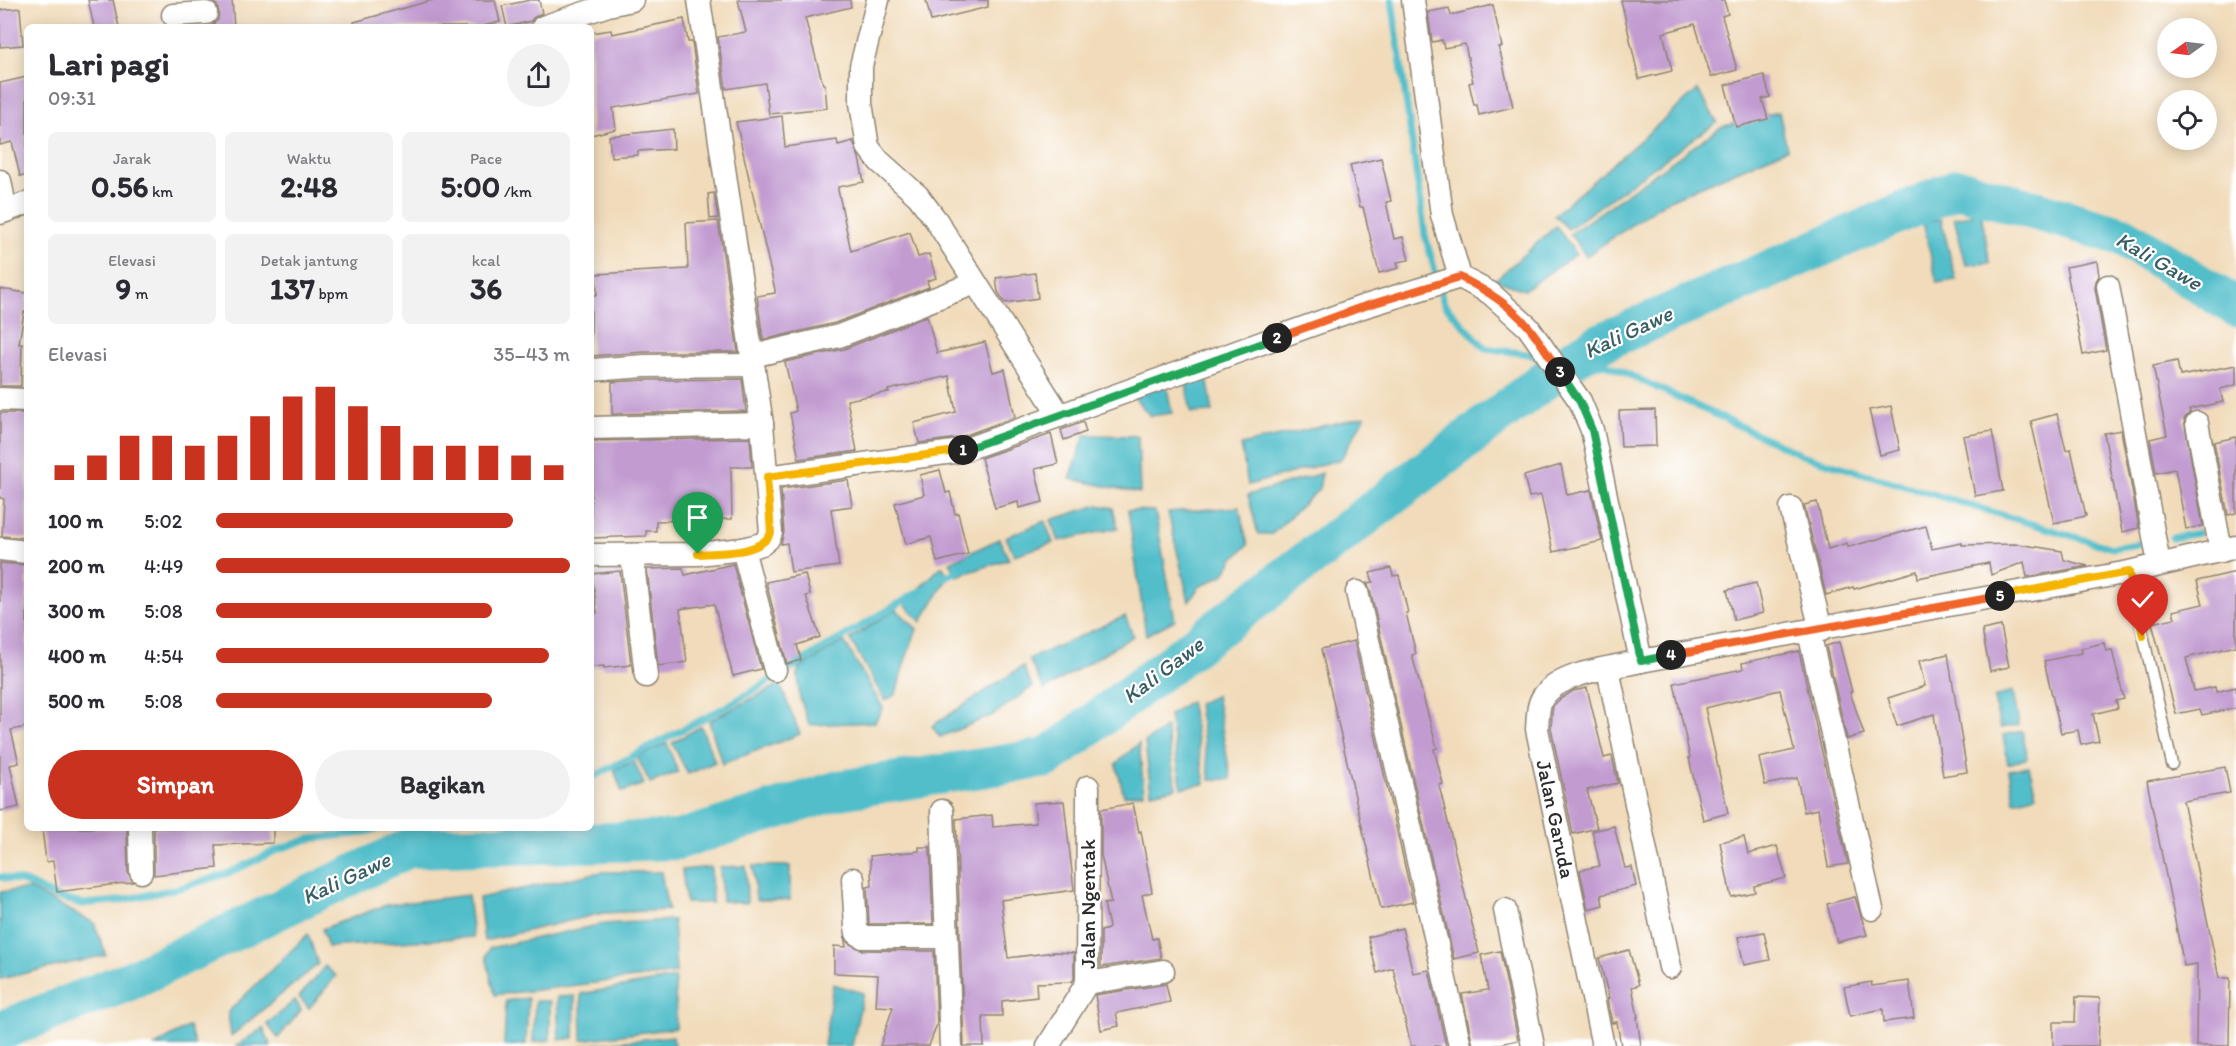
<!DOCTYPE html>
<html lang="id">
<head>
<meta charset="utf-8">
<style>
	body { margin:0; font-family:Itim,sans-serif; background:#f2f2f3; color:#2b2b33; height:100vh; display:flex; flex-direction:column; font-size:22px; white-space:nowrap }
	* { box-sizing:border-box; margin:0 }
	p { font-size:20px; color:#7c7c81 }
	.icon { flex:none; width:33px; height:33px; fill:none; stroke:currentColor; stroke-width:2; stroke-linecap:round; stroke-linejoin:round }
	.map { position:relative; flex:1; overflow:hidden }
	.drawer { position:absolute; left:24px; top:24px; width:570px; height:807px; display:flex; flex-direction:column; background:#fff; border-radius:9px; box-shadow:0 3px 15px #0003 }
	.drawer>* { flex:none }
	.needle { width:39px; rotate:256deg }
	.tools { position:absolute; left:2157px; top:18px; display:grid; gap:12px }
	.tools a { display:grid; place-items:center; width:60px; height:60px; border-radius:50%; background:#fff; box-shadow:0 3px 15px #0003; font-size:30px }
	.pin { position:absolute; display:grid; place-items:center; width:51px; height:51px; color:#fff; margin:-62px -26px; border-radius:50% 50% 50% 0; rotate:-45deg; box-shadow:0 0 6px #0007 }
	.pin .icon { rotate:45deg }
	.km { position:absolute; width:30px; height:30px; margin:-15px; border-radius:50%; background:#222; color:#fff; font-size:16px; line-height:30px; text-align:center }
	.round { display:grid; place-items:center; flex:none; width:63px; height:63px; border-radius:32px; background:#f2f2f3 }
	.headline { display:flex; align-items:center; justify-content:space-between; height:102px; padding:0 24px }
	h1 { font-size:33px; font-weight:800; line-height:45px }
	.stats { display:grid; grid-template-columns:repeat(3,1fr); gap:9px; height:102px; padding:6px 24px }
	.stats div { display:grid; align-content:center; border-radius:9px; background:#f2f2f3; text-align:center }
	.stats b { font-size:30px; font-weight:800 }
	.stats small { font-size:16px; font-weight:400 }
	.stats p { font-size:16px }
	.chart { height:168px; padding:12px 24px }
	.chart p { display:flex; justify-content:space-between }
	.chart svg { width:100%; height:108px; margin-top:6px; stroke:#c8321e; stroke-width:6 }
	.primary-button { display:flex; gap:12px; margin-top:auto; padding:12px 24px }
	.primary-button a { flex:1; height:69px; border-radius:36px; background:#c8321e; color:#fff; font-size:24px; font-weight:800; line-height:69px; text-align:center }
	.primary-button a+a { background:#f2f2f3; color:#2b2b33 }
	ul { padding:0 24px; list-style:none; font-size:20px }
	li { display:grid; grid-template-columns:96px 72px 1fr; align-items:center; height:45px }
	li i { height:15px; border-radius:8px; background:#c8321e }
	.map>svg:first-child { display:block }
</style>
</head>
<body>
<div class="map">
<svg width="2236" height="1046" viewBox="0 0 2236 1046">
	<rect width="100%" height="100%" fill="#fff"/>
	<filter id="ink" filterUnits="userSpaceOnUse"><feTurbulence type="fractalNoise" baseFrequency=".0167" numOctaves="2"/><feDisplacementMap in="SourceGraphic" scale="12" xChannelSelector="R" yChannelSelector="G"/><feConvolveMatrix kernelMatrix="1 2 1 2 8 2 1 2 1" color-interpolation-filters="sRGB"/></filter>
	<filter id="wash" filterUnits="userSpaceOnUse"><feTurbulence type="fractalNoise" baseFrequency=".008" numOctaves="4" result="noise"/><feDisplacementMap in="SourceGraphic" scale="24" xChannelSelector="R" yChannelSelector="G"/><feGaussianBlur stdDeviation="1.35" result="paint"/><feColorMatrix in="noise" values="0 0 0 0 0 0 0 0 0 0 0 0 0 0 0 0 0 1.4 0 .05"/><feComposite in="paint" operator="in"/></filter>
	<g filter="url(#wash)">
		<rect width="100%" height="100%" fill="#f1dbba"/>
		<g fill="#51beca" stroke="#3e747a" stroke-width="1.5">
			<polygon points="1698,90 1717,122 1568,229 1554,215"/>
			<polygon points="1779,112 1787,149 1665,202 1586,256 1570,234 1721,127"/>
			<polygon points="1981,213 1990,263 1966,265 1954,218"/>
			<polygon points="1941,219 1956,280 1937,283 1923,222"/>
			<polygon points="1556,226 1576,254 1524,290 1495,280"/>
			<polygon points="1206,371 1213,412 1191,413 1185,377"/>
			<polygon points="1166,383 1172,413 1150,416 1130,393"/>
			<polygon points="1365,416 1341,459 1248,485 1241,445"/>
			<polygon points="1085,435 1138,436 1140,493 1070,479"/>
			<polygon points="1322,473 1319,489 1272,534 1258,534 1248,495"/>
			<polygon points="1098,505 1113,508 1118,528 1059,541 1051,520"/>
			<polygon points="1239,507 1248,545 1234,558 1223,575 1199,587 1189,602 1168,512"/>
			<polygon points="1128,510 1155,511 1175,620 1146,635"/>
			<polygon points="1045,521 1053,543 1014,555 1006,537"/>
			<polygon points="999,539 1009,559 957,576 950,562"/>
			<polygon points="942,566 949,576 921,622 904,603"/>
			<polygon points="896,609 917,629 905,661 896,694 885,701 850,639"/>
			<polygon points="1125,616 1133,636 1044,690 1029,659"/>
			<polygon points="844,641 883,708 875,722 809,725 799,695 798,669"/>
			<polygon points="1023,666 1032,687 993,715 940,737 932,726"/>
			<polygon points="780,684 800,734 722,764 709,721"/>
			<polygon points="2013,691 2019,725 2000,728 1994,698"/>
			<polygon points="1216,695 1231,779 1210,780 1198,704"/>
			<polygon points="1190,701 1205,784 1182,788 1169,715"/>
			<polygon points="701,726 715,762 688,774 672,743"/>
			<polygon points="1166,727 1176,788 1151,793 1145,742"/>
			<polygon points="2022,731 2028,758 2008,764 2003,735"/>
			<polygon points="667,743 678,772 650,783 637,757"/>
			<polygon points="1139,743 1144,793 1124,796 1116,764"/>
			<polygon points="634,761 644,784 622,792 614,770"/>
			<polygon points="2029,766 2036,795 2014,801 2009,770"/>
			<polygon points="746,866 747,903 722,901 720,867"/>
			<polygon points="753,866 790,866 790,900 756,900"/>
			<polygon points="711,867 712,903 686,903 682,870"/>
			<polygon points="601,872 661,872 668,910 603,913 484,941 479,898"/>
			<polygon points="29,889 94,923 106,955 0,979 0,892"/>
			<polygon points="468,895 473,937 328,947 322,929 386,905"/>
			<polygon points="673,920 676,973 495,995 486,956 490,948 603,924"/>
			<polygon points="308,934 318,964 231,1036 228,1012"/>
			<polygon points="325,966 336,976 309,1008 299,997"/>
			<polygon points="675,978 676,1028 582,1040 581,994"/>
			<polygon points="833,984 863,993 852,1046 824,1046"/>
			<polygon points="575,996 574,1038 559,1040 557,997"/>
			<polygon points="528,998 526,1044 504,1046 506,1001"/>
			<polygon points="295,1000 301,1010 278,1038 267,1024"/>
			<polygon points="535,1001 550,1001 550,1040 533,1042"/>
			<polygon points="189,1026 195,1046 155,1046"/>
			<polygon points="263,1028 271,1046 236,1046"/>
			<polygon points="673,1036 674,1046 581,1046"/>
		</g>
		<g fill="none" stroke-linecap="round" stroke-linejoin="round">
			<g stroke="#51beca" stroke-width="7">
				<polyline points="1392,0 1425,235 1444,304 1485,348 1542,356"/>
				<polyline points="1556,358 1608,365 1802,455 2112,548 2138,544"/>
				<polyline points="2172,538 2198,533"/>
				<polyline points="940,579 963,569"/>
				<polyline points="591,778 729,705 920,591"/>
				<polyline points="0,877 25,882 56,897 82,904 117,901 180,888 229,873 277,850 309,839 363,833 380,828"/>
			</g>
			<polyline stroke="#51beca" stroke-width="40" points="0,1031 129,981 409,848 678,840 839,790 1047,758 1571,360 1600,343 1958,188 2123,236 2236,307"/>
		</g>
		<g id="blocks">
			<g fill="#c29cd1">
				<polygon points="88,0 113,0 119,27 94,27"/>
				<polygon points="208,0 232,0 234,27 210,27 218,20 219,12 217,5"/>
				<polygon points="433,0 495,0 500,22 478,27 355,27 354,22"/>
				<polygon points="530,0 539,0 542,13 533,18 531,21 507,27 502,6"/>
				<polygon points="738,0 850,0 851,7 805,18 823,84 825,84 827,108 769,114 765,83 726,89 718,37 746,32"/>
				<polygon points="926,0 988,0 988,7 931,21"/>
				<polygon points="1621,0 1724,0 1728,14 1722,16 1737,70 1711,77 1695,24 1663,33 1672,71 1639,79"/>
				<polygon points="1493,5 1502,47 1499,47 1513,107 1479,115 1477,105 1474,105 1469,83 1473,82 1465,44 1444,48 1442,40 1432,42 1428,12 1449,8 1451,15"/>
				<polygon points="20,8 23,45 0,47 0,10"/>
				<polygon points="684,19 688,42 692,42 699,94 613,108 616,129 591,135 591,33 611,30 612,34"/>
				<polygon points="1764,75 1770,97 1762,99 1768,119 1736,127 1725,85"/>
				<polygon points="27,77 27,176 20,176 12,142 0,145 0,83"/>
				<polygon points="782,116 785,147 837,140 838,145 853,141 859,158 864,182 838,187 838,190 851,251 910,232 918,257 929,254 936,278 927,281 929,287 835,323 763,340 757,296 775,293 775,290 736,122"/>
				<polygon points="673,129 674,149 638,151 638,155 611,157 609,136"/>
				<polygon points="1381,158 1391,201 1386,202 1394,239 1403,237 1409,260 1397,262 1399,268 1379,273 1363,207 1360,207 1350,165"/>
				<polygon points="714,193 718,218 710,219 708,194"/>
				<polygon points="718,221 738,352 645,352 591,356 591,295 597,295 596,274 688,269 686,223"/>
				<polygon points="2097,261 2099,276 2096,281 2095,288 2106,350 2083,355 2066,267"/>
				<polygon points="1035,273 1038,298 1005,303 998,292 996,278"/>
				<polygon points="0,289 27,293 27,312 24,312 19,344 22,344 21,386 0,386"/>
				<polygon points="927,316 937,353 985,342 993,372 1005,369 1015,417 958,438 919,443 914,423 956,412 949,376 888,390 889,392 847,400 857,451 799,459 790,413 796,411 785,362 844,349"/>
				<polygon points="2177,361 2180,376 2236,365 2236,385 2220,389 2223,402 2189,409 2190,412 2184,419 2203,526 2186,529 2175,469 2156,473 2150,439 2167,435 2153,366"/>
				<polygon points="742,379 746,411 612,414 612,382 646,380"/>
				<polygon points="1891,406 1900,450 1880,455 1869,410"/>
				<polygon points="1655,410 1656,446 1621,447 1619,411"/>
				<polygon points="0,413 27,413 27,538 2,536 4,499 0,498"/>
				<polygon points="2057,414 2066,450 2071,449 2086,516 2054,523 2031,421"/>
				<polygon points="1083,422 1086,432 1064,440 1061,430"/>
				<polygon points="2121,430 2139,528 2122,532 2104,433"/>
				<polygon points="1992,431 2003,491 1975,496 1963,436"/>
				<polygon points="1051,434 1058,464 1035,469 1043,502 1019,508 1018,502 995,508 981,458"/>
				<polygon points="2236,437 2236,513 2228,515 2214,442"/>
				<polygon points="750,438 752,467 731,467 732,519 656,521 656,531 646,531 646,536 591,538 591,441"/>
				<polygon points="1561,465 1567,495 1591,490 1602,541 1553,552 1541,495 1529,497 1524,476"/>
				<polygon points="940,470 946,493 950,492 955,514 958,513 968,554 937,562 931,537 906,544 895,503 924,495 920,475"/>
				<polygon points="848,480 852,506 831,509 839,566 791,572 787,543 781,544 784,532 781,489"/>
				<polygon points="1817,502 1828,549 1847,543 1848,547 1926,526 1932,549 1962,543 1962,545 2018,544 2062,551 2064,560 2088,566 2027,577 2024,562 1991,575 1989,563 1918,578 1917,571 1854,589 1853,587 1826,595 1804,505"/>
				<polygon points="0,563 27,565 27,727 11,730 19,763 10,765 19,807 0,811"/>
				<polygon points="733,564 761,669 733,676 714,604 680,609 687,662 658,666 647,569 683,568 685,575"/>
				<polygon points="1391,568 1393,576 1399,575 1408,613 1406,613 1416,654 1412,655 1437,748 1434,749 1443,784 1439,785 1479,953 1454,959 1370,589 1367,583 1373,582 1370,573"/>
				<polygon points="620,571 631,665 604,668 604,666 591,667 591,614 597,613 592,574"/>
				<polygon points="2236,572 2236,646 2186,658 2194,691 2215,687 2216,692 2236,687 2236,708 2202,715 2200,709 2176,714 2152,623 2175,618 2173,611 2203,604 2197,581"/>
				<polygon points="805,574 810,595 806,596 820,637 797,645 801,660 787,664 766,582"/>
				<polygon points="1756,583 1763,613 1734,620 1727,590"/>
				<polygon points="2001,626 2009,667 1990,671 1982,630"/>
				<polygon points="1354,641 1413,902 1381,909 1321,649"/>
				<polygon points="1839,642 1852,692 1850,692 1864,734 1847,739 1826,646"/>
				<polygon points="2104,643 2106,651 2112,650 2124,699 2116,701 2118,708 2093,714 2099,741 2081,745 2078,730 2061,733 2044,661 2082,653 2081,648"/>
				<polygon points="1799,651 1821,748 1848,864 1828,867 1818,809 1804,812 1797,778 1765,785 1759,758 1794,750 1780,690 1705,708 1728,813 1703,820 1689,758 1690,758 1674,683 1743,669 1742,663"/>
				<polygon points="1948,654 1967,772 1943,776 1934,714 1897,726 1888,698 1925,686 1919,661"/>
				<polygon points="1587,688 1604,758 1612,756 1618,783 1587,790 1597,828 1573,834 1551,728 1552,714 1553,706 1560,699 1573,691"/>
				<polygon points="2225,767 2230,793 2183,801 2219,978 2230,978 2229,1046 2196,1046 2197,964 2184,966 2147,781"/>
				<polygon points="1064,801 1074,890 1001,900 1008,958 1054,952 1074,953 1074,979 1071,982 1036,983 1037,997 1002,1001 1002,1016 983,1016 984,1046 964,1046 956,819 992,815 993,827 1036,823 1034,803"/>
				<polygon points="1133,803 1139,832 1141,831 1152,892 1142,895 1152,939 1157,938 1161,958 1101,967 1101,931 1108,929 1109,927 1104,904 1111,903 1101,855 1101,809"/>
				<polygon points="1614,826 1625,868 1632,867 1636,886 1601,895 1603,905 1588,909 1580,870 1600,866 1592,831"/>
				<polygon points="42,828 127,828 128,872 133,882 57,892 53,861 46,862"/>
				<polygon points="154,828 273,828 273,843 215,845 217,868 154,875"/>
				<polygon points="1744,837 1748,854 1777,846 1786,878 1754,886 1755,892 1731,897 1720,842"/>
				<polygon points="919,847 930,847 933,924 869,924 867,887 872,886 870,856 919,851"/>
				<polygon points="1855,897 1867,935 1837,942 1827,904"/>
				<polygon points="1402,928 1413,973 1429,970 1446,1046 1411,1046 1393,968 1377,973 1368,937"/>
				<polygon points="1764,932 1770,960 1744,965 1738,937"/>
				<polygon points="844,936 850,944 862,950 934,951 937,1024 929,1046 880,1046 893,1007 876,1006 878,975 834,973 834,946 846,947"/>
				<polygon points="1629,950 1639,985 1632,987 1638,1017 1637,1017 1641,1046 1621,1046 1617,1022 1612,1023 1607,999 1609,998 1599,958"/>
				<polygon points="1500,951 1518,1040 1492,1046 1473,1046 1462,994 1488,990 1481,955"/>
				<polygon points="1909,981 1914,1018 1884,1022 1883,1009 1850,1016 1844,987 1871,982 1872,986"/>
				<polygon points="1166,984 1170,1002 1116,1013 1119,1026 1101,1030 1095,995"/>
				<polygon points="2076,997 2100,998 2098,1046 2053,1046 2053,1022 2075,1022"/>
			</g>
		</g>
	</g>
	<g filter="url(#ink)">
		<use href="#blocks" fill-opacity="0" stroke="#8e8372" stroke-width="1.5"/>
		<g fill="none" stroke-linecap="round" stroke-linejoin="round">
			<defs>
				<polyline id="lane" points="2129,572 2172,764"/>
				<g id="street">
					<polyline points="878,0 861,66 861,103 868,147 879,161 918,196 936,220 1060,416"/>
					<polyline points="1413,0 1442,215 1460,277 1490,293 1528,327 1580,401 1592,430 1641,661"/>
					<polyline points="173,15 206,13"/>
					<polyline points="543,27 608,5 632,0"/>
					<polyline points="0,181 6,211"/>
					<polyline points="0,213 27,203"/>
					<polyline points="2108,286 2159,564"/>
					<polyline points="752,356 839,336 975,283"/>
					<polyline points="591,370 645,366 753,365"/>
					<polyline points="0,399 27,400"/>
					<polyline points="2197,423 2221,551"/>
					<polyline points="591,428 762,424"/>
					<polyline points="767,477 961,451 1359,308 1460,277"/>
					<polyline points="1791,508 1821,630"/>
					<polyline points="0,549 27,552"/>
					<polyline points="743,549 775,670"/>
					<polyline points="591,555 698,554 743,549 762,544 768,539 771,533 762,424 699,0"/>
					<polyline points="632,555 646,676"/>
					<polyline points="1357,592 1460,1046"/>
					<polyline points="1809,632 1872,909"/>
					<polyline points="1608,669 1670,967"/>
					<polyline points="942,811 951,1046"/>
					<polyline points="140,828 141,872"/>
					<polyline points="853,879 856,927 857,933 863,937 946,937"/>
					<polyline points="1505,910 1533,1046"/>
					<polyline points="1087,983 1163,971"/>
					<polyline points="1048,1046 1087,983 1088,787"/>
					<path d="M 1603,1046 L 1537,729 C 1538,719 1537,706 1543,697 C 1560,672 1612,668 1641,661 L 2129,572 L 2236,547"/>
				</g>
			</defs>
			<use href="#lane" stroke="#8e8372" stroke-width="13"/>
			<use href="#street" stroke="#8e8372" stroke-width="25"/>
			<use href="#lane" stroke="#fff" stroke-width="10"/>
			<use href="#street" stroke="#fff" stroke-width="22"/>
		</g>
	</g>
	<g fill="none" stroke-linecap="round" stroke-linejoin="round" filter="url(#ink)">
		<defs>
			<path id="split-1" d="M 698,554 C 720,552 760,555 771,533 L 767,477 L 963,450"/>
			<polyline id="split-2" points="963,450 1277,338"/>
			<path id="split-3" d="M 1277,338 L 1359,308 L 1460,277 C 1485,290 1509,304 1528,326 C 1540,340 1549,357 1560,372"/>
			<polyline id="split-4" points="1560,372 1580,402 1592,430 1641,661 1671,655"/>
			<polyline id="split-5" points="1671,655 2000,596"/>
			<polyline id="split-6" points="2000,596 2129,572 2143,636"/>
		</defs>
		<use href="#split-1" stroke="#fff" stroke-width="12"/>
		<use href="#split-2" stroke="#fff" stroke-width="12"/>
		<use href="#split-3" stroke="#fff" stroke-width="12"/>
		<use href="#split-4" stroke="#fff" stroke-width="12"/>
		<use href="#split-5" stroke="#fff" stroke-width="12"/>
		<use href="#split-6" stroke="#fff" stroke-width="12"/>
		<use href="#split-1" stroke="#f5b400" stroke-width="8"/>
		<use href="#split-2" stroke="#22a559" stroke-width="8"/>
		<use href="#split-3" stroke="#f0652b" stroke-width="8"/>
		<use href="#split-4" stroke="#22a559" stroke-width="8"/>
		<use href="#split-5" stroke="#f0652b" stroke-width="8"/>
		<use href="#split-6" stroke="#f5b400" stroke-width="8"/>
	</g>
	<g text-anchor="middle" dominant-baseline="central" stroke-width="4.5" stroke-linejoin="round" paint-order="stroke">
		<g font-size="21" fill="#2b2b2b" stroke="#fff">
			<text transform="translate(1556 819) rotate(78)">Jalan Garuda</text>
			<text transform="translate(1087 904) rotate(-90)">Jalan Ngentak</text>
		</g>
		<g font-size="22" font-style="italic" fill="#385e63" stroke="#fff">
			<text transform="translate(2159 261) rotate(30)">Kali Gawe</text>
			<text transform="translate(1628 332) rotate(-25)">Kali Gawe</text>
			<text transform="translate(1163 670) rotate(-37)">Kali Gawe</text>
			<text transform="translate(346 878) rotate(-25)">Kali Gawe</text>
		</g>
	</g>
</svg>
<div class="tools">
<a><svg class="needle" viewBox="-14 -14 28 28"><path d="M0-13l5 13h-10z" fill="#e53935"/><path d="M0 13l5-13h-10z" fill="#7c7c81"/></svg></a>
<a><svg class="icon" aria-label="locate" viewBox="0 0 24 24"><circle cx="12" cy="12" r="6"/><path d="M12 2v4M12 18v4M2 12h4M18 12h4"/></svg></a>
</div>
<div class="pin" style="left:698px;top:554px;background:#1e9e55"><svg class="icon" aria-label="arrive" viewBox="0 0 24 24"><path d="M6 21V4h12l-3 4 3 4H6"/></svg></div>
<div class="pin" style="left:2143px;top:636px;background:#d93025"><svg class="icon" aria-label="check" viewBox="0 0 24 24"><path d="M5 12l5 5 9-10"/></svg></div>
<b class="km" style="left:963px;top:450px">1</b>
<b class="km" style="left:1277px;top:338px">2</b>
<b class="km" style="left:1560px;top:372px">3</b>
<b class="km" style="left:1671px;top:655px">4</b>
<b class="km" style="left:2000px;top:596px">5</b>
<section class="drawer">
<div class="headline"><div><h1>Lari pagi</h1><p>09:31</p></div><a class="round"><svg class="icon" aria-label="share" viewBox="0 0 24 24"><path d="M12 15V3M7 8l5-5 5 5M5 13v7h14v-7"/></svg></a></div>
<div class="stats">
<div><p>Jarak</p><b>0.56<small> km</small></b></div>
<div><p>Waktu</p><b>2:48</b></div>
<div><p>Pace</p><b>5:00<small> /km</small></b></div>
</div>
<div class="stats">
<div><p>Elevasi</p><b>9<small> m</small></b></div>
<div><p>Detak jantung</p><b>137<small> bpm</small></b></div>
<div><p>kcal</p><b>36</b></div>
</div>
<div class="chart"><p><span>Elevasi</span>35–43 m</p>
<svg viewBox="0 0 160 44" preserveAspectRatio="none"><path d="M5 44V38M15 44V34M25 44V26M35 44V26M45 44V30M55 44V26M65 44V18M75 44V10M85 44V6M95 44V14M105 44V22M115 44V30M125 44V30M135 44V30M145 44V34M155 44V38"/></svg>
</div>
<ul>
<li><b>100 m</b>5:02<i style="width:84%"></i></li>
<li><b>200 m</b>4:49<i style="width:100%"></i></li>
<li><b>300 m</b>5:08<i style="width:78%"></i></li>
<li><b>400 m</b>4:54<i style="width:94%"></i></li>
<li><b>500 m</b>5:08<i style="width:78%"></i></li>
</ul>
<div class="primary-button"><a>Simpan</a><a>Bagikan</a></div>
</section>
</div>
</body>
</html>
